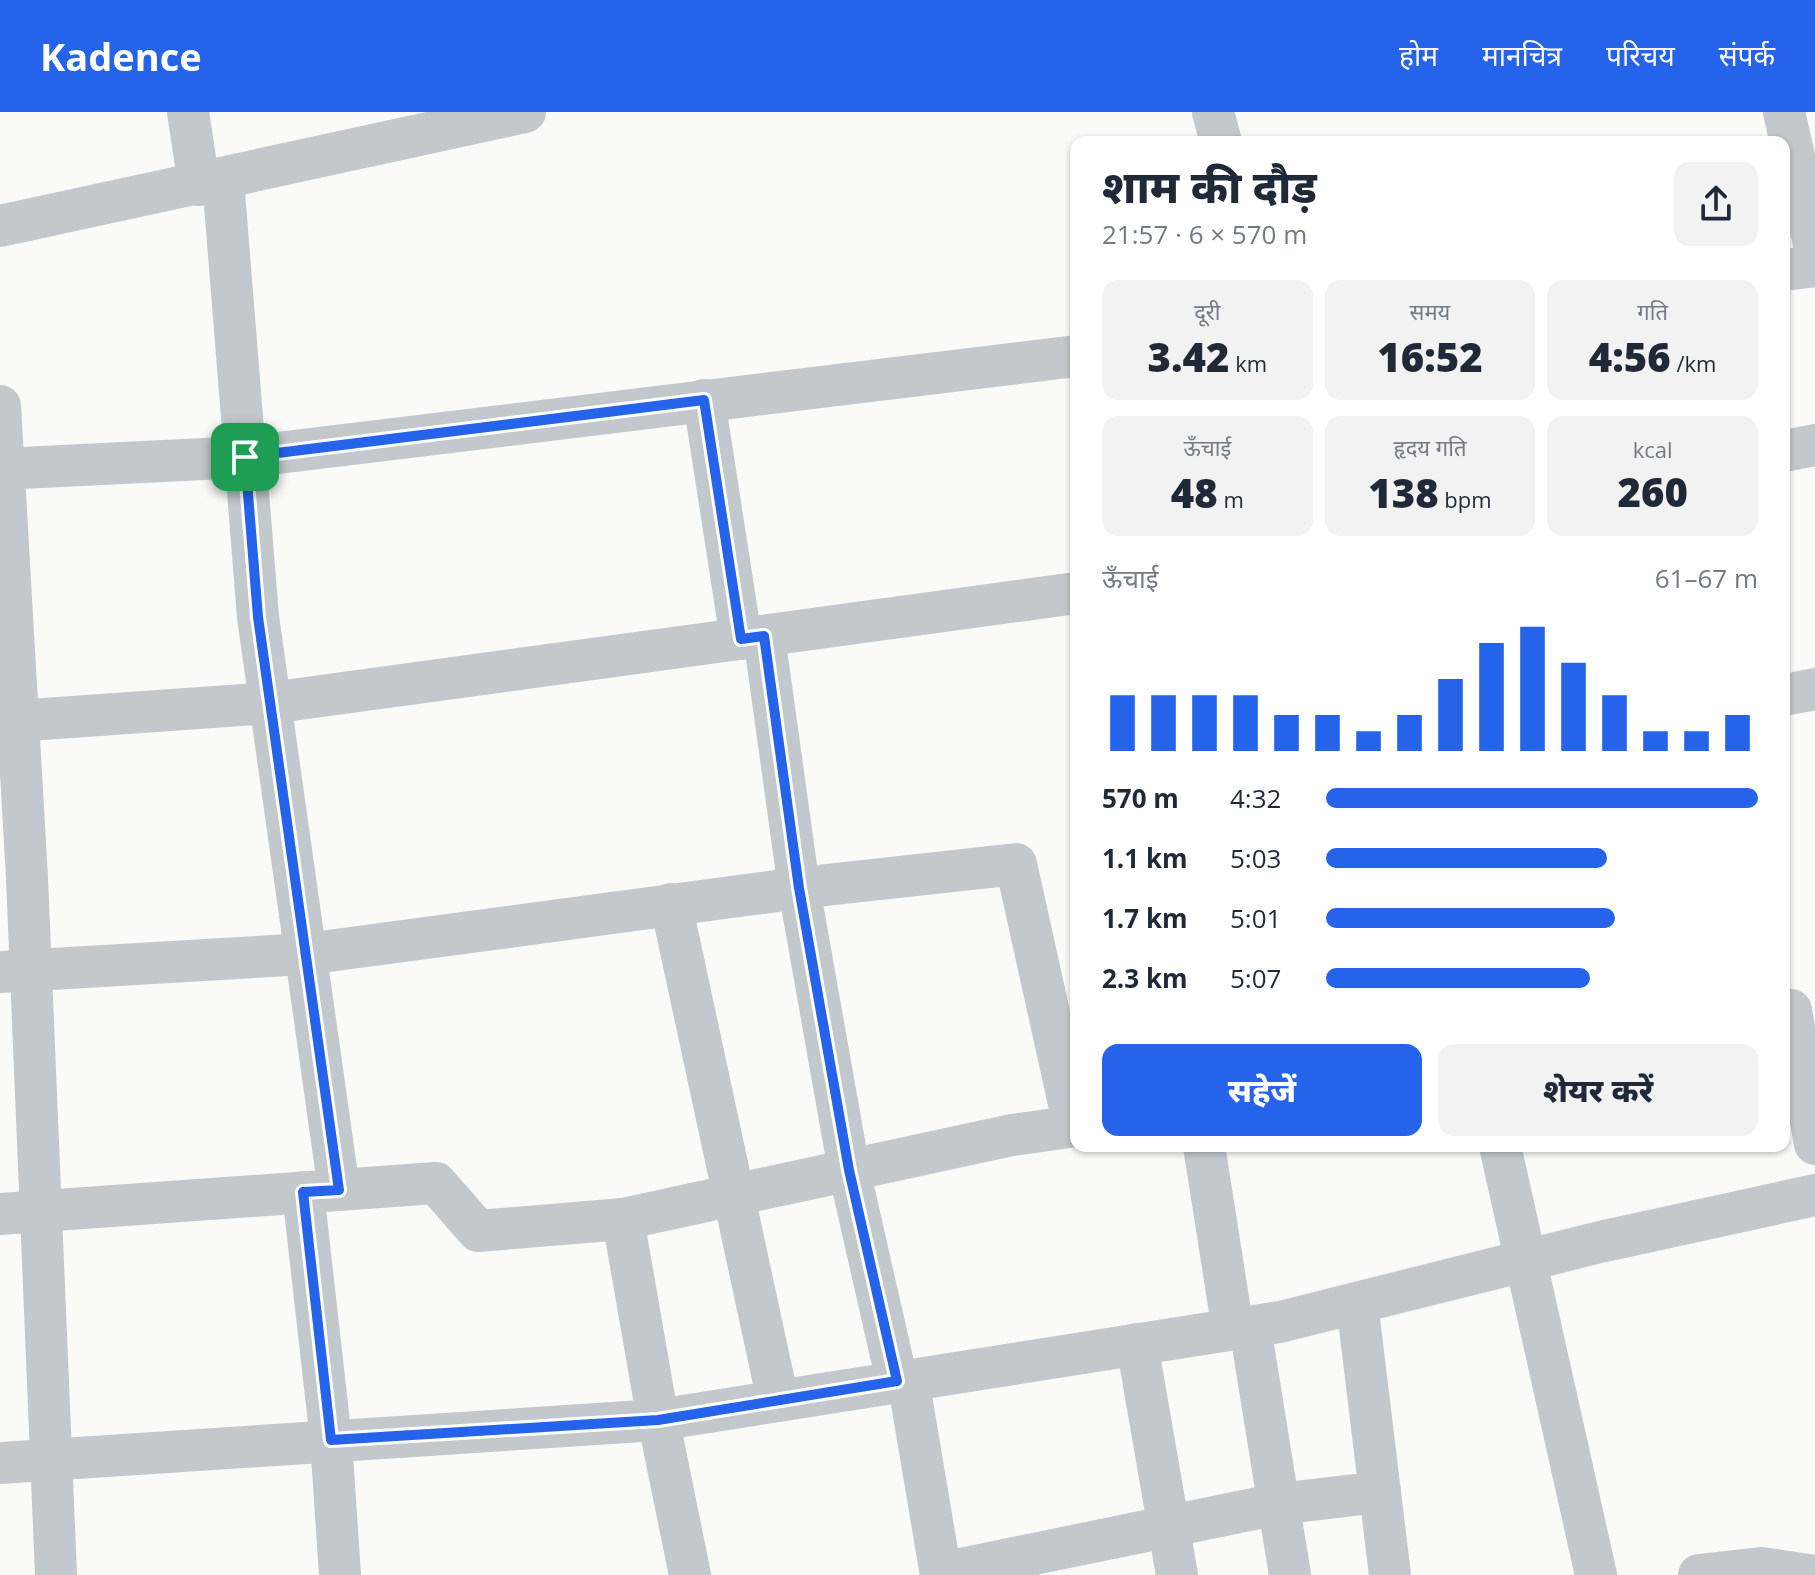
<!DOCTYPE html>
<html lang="hi">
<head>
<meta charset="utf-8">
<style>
	body { margin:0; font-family:"Open Sans","Noto Sans Devanagari",sans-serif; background:#f2f2f3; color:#1f2937; height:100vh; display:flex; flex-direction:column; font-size:30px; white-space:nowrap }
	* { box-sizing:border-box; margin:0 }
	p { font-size:26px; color:#747a83 }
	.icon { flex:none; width:44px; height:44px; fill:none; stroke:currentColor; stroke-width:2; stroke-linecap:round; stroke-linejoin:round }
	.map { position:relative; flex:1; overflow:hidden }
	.drawer { position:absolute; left:1070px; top:24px; width:720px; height:1016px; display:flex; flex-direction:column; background:#fff; border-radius:16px; box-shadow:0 2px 6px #0004 }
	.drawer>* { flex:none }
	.pin { position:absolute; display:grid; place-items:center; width:68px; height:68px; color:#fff; margin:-34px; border-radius:16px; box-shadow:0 4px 12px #0006 }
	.round { display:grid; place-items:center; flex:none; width:84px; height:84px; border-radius:16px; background:#f2f2f3 }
	.summary { display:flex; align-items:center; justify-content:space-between; height:136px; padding:0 32px }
	h1 { font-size:44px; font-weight:800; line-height:60px }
	.metrics { display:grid; grid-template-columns:repeat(3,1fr); gap:12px; height:136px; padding:8px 32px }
	.metrics div { display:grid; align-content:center; border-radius:16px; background:#f2f2f3; text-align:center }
	.metrics b { font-size:40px; font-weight:800 }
	.metrics small { font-size:22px; font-weight:400 }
	.metrics p { font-size:22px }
	.chart { height:224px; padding:16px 32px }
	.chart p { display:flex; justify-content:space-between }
	.chart svg { width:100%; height:144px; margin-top:8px; stroke:#2563eb; stroke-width:6 }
	.primary-button { display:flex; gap:16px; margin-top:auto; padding:16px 32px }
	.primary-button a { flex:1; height:92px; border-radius:16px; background:#2563eb; color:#fff; font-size:32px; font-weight:800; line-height:92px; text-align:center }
	.primary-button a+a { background:#f2f2f3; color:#1f2937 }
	ul { padding:0 32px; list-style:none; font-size:26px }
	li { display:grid; grid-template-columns:128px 96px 1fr; align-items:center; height:60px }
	li i { height:20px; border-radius:10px; background:#2563eb }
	header { display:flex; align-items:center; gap:48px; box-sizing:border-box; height:112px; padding:0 40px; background:#2563eb; color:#fff }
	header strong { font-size:38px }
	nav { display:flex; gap:44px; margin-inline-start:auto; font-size:28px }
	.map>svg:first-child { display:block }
</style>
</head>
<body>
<header>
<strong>Kadence</strong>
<nav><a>होम</a><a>मानचित्र</a><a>परिचय</a><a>संपर्क</a></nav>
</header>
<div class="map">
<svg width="1815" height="1463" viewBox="0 0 1815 1463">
	<rect width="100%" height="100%" fill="#fafaf8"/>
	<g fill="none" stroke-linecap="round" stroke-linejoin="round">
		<g stroke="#c3c8cc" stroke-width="42">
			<polyline points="188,0 199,73"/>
			<polyline points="1213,0 1221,30"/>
			<polyline points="1784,0 1815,136"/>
			<polyline points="223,68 258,505 339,1078"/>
			<polyline points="0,114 525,0"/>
			<polyline points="1784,158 1815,154"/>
			<polyline points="704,288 741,527"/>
			<polyline points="0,294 27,766 56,1463"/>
			<polyline points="1784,339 1815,333"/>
			<polyline points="0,357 245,345 1076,244"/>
			<polyline points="764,524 799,776 849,1058 897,1269"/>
			<polyline points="1784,583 1815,577"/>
			<polyline points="0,610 270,591 1076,481"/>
			<polyline points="671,792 778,1289"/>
			<polyline points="0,860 306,842 799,776 1016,752 1074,1014"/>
			<polyline points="1791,898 1815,1032"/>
			<polyline points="1204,1034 1233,1218"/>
			<polyline points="1500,1034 1596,1463"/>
			<polyline points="303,1080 331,1328 340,1463"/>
			<polyline points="0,1102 436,1071 478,1119 623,1107 1012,1023 1076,1014"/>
			<polyline points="623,1107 655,1291 690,1463"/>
			<polyline points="1357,1191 1390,1463"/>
			<polyline points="1250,1215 1290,1463"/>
			<polyline points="1137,1232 1177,1463"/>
			<polyline points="908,1267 941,1463"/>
			<polyline points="0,1351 658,1308 1280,1210 1600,1130 1815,1083"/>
			<polyline points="941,1461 1278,1392 1380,1380"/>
			<polyline points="1699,1463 1761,1456 1809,1463"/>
		</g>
	</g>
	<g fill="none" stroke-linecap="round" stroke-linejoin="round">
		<defs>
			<polygon id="route" points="704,288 741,527 764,524 799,776 849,1058 897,1269 658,1308 331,1328 303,1080 339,1078 258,505 245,345"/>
		</defs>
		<use href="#route" stroke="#fff" stroke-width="16"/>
		<use href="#route" stroke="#2563eb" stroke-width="10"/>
	</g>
</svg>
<div class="pin" style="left:245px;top:345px;background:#1e9e55"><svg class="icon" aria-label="arrive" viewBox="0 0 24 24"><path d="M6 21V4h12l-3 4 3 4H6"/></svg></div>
<section class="drawer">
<div class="summary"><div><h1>शाम की दौड़</h1><p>21:57 · 6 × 570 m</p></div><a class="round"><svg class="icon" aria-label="share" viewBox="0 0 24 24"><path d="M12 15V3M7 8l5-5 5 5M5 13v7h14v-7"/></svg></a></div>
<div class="metrics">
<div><p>दूरी</p><b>3.42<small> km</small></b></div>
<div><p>समय</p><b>16:52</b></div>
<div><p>गति</p><b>4:56<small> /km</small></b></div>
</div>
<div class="metrics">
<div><p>ऊँचाई</p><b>48<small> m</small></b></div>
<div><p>हृदय गति</p><b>138<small> bpm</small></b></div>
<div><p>kcal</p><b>260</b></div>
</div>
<div class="chart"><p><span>ऊँचाई</span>61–67 m</p>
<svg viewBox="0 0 160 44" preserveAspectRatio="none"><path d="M5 44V27M15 44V27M25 44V27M35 44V27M45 44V33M55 44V33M65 44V38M75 44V33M85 44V22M95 44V11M105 44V6M115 44V17M125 44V27M135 44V38M145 44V38M155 44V33"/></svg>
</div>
<ul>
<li><b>570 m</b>4:32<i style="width:100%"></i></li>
<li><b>1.1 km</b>5:03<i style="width:65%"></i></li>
<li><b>1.7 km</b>5:01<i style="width:67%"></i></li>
<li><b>2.3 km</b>5:07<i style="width:61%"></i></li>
</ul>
<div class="primary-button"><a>सहेजें</a><a>शेयर करें</a></div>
</section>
</div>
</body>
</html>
